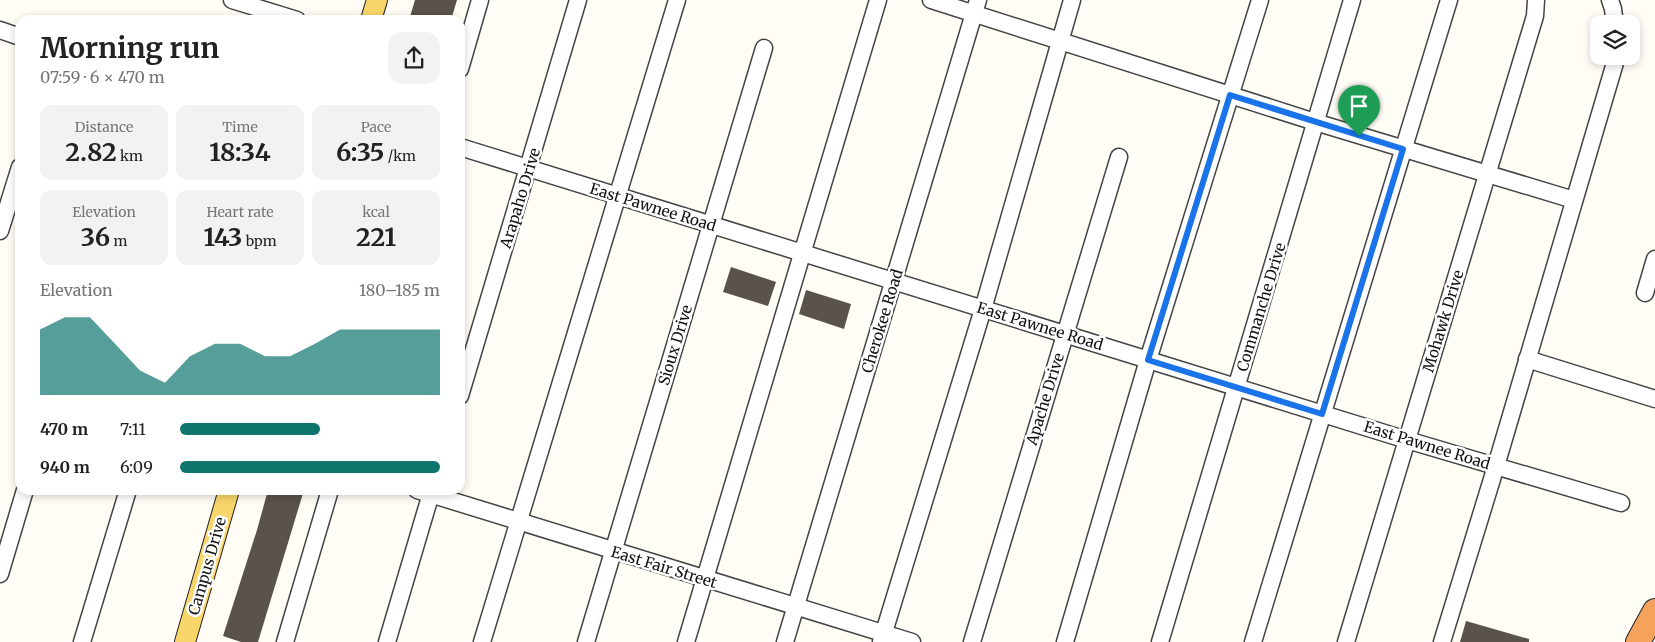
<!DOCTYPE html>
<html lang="en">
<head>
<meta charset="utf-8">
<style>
	body { margin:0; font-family:Merriweather,serif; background:#f2f2f2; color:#222; height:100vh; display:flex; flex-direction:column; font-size:19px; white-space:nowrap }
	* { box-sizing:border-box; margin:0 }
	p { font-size:16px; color:#767676 }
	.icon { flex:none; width:28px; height:28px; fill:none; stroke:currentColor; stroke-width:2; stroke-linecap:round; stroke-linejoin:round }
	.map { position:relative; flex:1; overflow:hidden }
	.drawer { position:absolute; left:15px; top:15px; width:450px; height:480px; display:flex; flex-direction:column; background:#fff; border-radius:15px; box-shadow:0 2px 8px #0003 }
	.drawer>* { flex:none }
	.buttons { position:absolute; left:1590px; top:15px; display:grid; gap:10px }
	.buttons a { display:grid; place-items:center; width:50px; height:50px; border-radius:10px; background:#fff; box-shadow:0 2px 8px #0003; font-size:25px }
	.pin { position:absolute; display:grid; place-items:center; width:42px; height:42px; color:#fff; margin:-51px -21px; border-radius:50% 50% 50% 0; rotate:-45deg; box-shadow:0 0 5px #0007 }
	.pin .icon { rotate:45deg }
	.round { display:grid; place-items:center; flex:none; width:52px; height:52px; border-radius:15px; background:#f2f2f2 }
	.overview { display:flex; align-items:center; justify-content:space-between; height:85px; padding:0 25px }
	h1 { font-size:28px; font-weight:700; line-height:38px }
	.figures { display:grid; grid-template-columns:repeat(3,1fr); gap:8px; height:85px; padding:5px 25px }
	.figures div { display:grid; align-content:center; border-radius:12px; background:#f2f2f2; text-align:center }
	.figures b { font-size:25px; font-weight:700 }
	.figures small { font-size:14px; font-weight:400 }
	.figures p { font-size:14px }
	.chart { height:140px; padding:10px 25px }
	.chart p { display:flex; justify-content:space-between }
	.chart svg { width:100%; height:90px; margin-top:5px; fill:#0f766e; opacity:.7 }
	ul { padding:0 25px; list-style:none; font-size:16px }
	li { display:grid; grid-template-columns:80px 60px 1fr; align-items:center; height:38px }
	li i { height:12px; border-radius:6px; background:#0f766e }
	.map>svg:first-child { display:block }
</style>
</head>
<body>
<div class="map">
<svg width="1655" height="642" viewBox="0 0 1655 642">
	<rect width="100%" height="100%" fill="#fffdf5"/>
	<g fill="#5a524d">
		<polygon points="415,0 457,0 451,20 409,20"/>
		<polygon points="731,267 776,282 768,306 723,292"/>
		<polygon points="806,290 851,304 844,329 799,314"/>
		<polygon points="268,490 304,490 258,642 241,642 223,636 257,530"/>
		<polygon points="1466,621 1529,639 1529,642 1460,642"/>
	</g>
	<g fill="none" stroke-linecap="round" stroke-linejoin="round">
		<defs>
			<g id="minor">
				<polyline points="232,0 297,20"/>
				<polyline points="931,0 1315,122 1574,200"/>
				<polyline points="1610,0 1613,9 1615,24"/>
				<polyline points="0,30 20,37"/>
				<polyline points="460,69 480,0"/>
				<polyline points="460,147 1407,440 1621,503"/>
				<polyline points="0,231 20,167"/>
				<polyline points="1645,293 1655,259"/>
				<polyline points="1527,359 1655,399"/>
				<polyline points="460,396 578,0"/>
				<polyline points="417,490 912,642"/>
				<polyline points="0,574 25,490"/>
				<polyline points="82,642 128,490"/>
				<polyline points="285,642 330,490"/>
				<polyline points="387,642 432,490"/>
				<path d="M 482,642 C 549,428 610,214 677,0"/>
				<polyline points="586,642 764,48"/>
				<polyline points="686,642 878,0"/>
				<polyline points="785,642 978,0"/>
				<polyline points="881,642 983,309 1072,0"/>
				<polyline points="972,642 1119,157"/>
				<polyline points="1065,642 1148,360 1260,0"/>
				<polyline points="1160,642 1352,0"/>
				<polyline points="1253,642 1449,0"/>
				<polyline points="1346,642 1535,16 1536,0"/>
				<polyline points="1442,642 1496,466 1617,56"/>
			</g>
			<g id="major">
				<polyline points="371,20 377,0"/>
				<polyline points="185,642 229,490"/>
			</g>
			<polyline id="highway" points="1638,642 1655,611"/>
		</defs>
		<use href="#minor" stroke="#444" stroke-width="19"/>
		<use href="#major" stroke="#222" stroke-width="22"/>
		<use href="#highway" stroke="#222" stroke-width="26"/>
		<use href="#minor" stroke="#fff" stroke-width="16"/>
		<use href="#major" stroke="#f9d66b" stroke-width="20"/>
		<use href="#highway" stroke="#f5a25d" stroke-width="24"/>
	</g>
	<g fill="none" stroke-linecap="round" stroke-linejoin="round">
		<defs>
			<polygon id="route" points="1230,95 1403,149 1322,414 1148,360"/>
		</defs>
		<use href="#route" stroke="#fff" stroke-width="10"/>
		<use href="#route" stroke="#1a73e8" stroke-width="6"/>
	</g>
	<g text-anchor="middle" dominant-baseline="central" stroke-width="5" stroke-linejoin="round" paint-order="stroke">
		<g font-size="15" fill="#111" stroke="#fff">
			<text transform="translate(520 198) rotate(-73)">Arapaho Drive</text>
			<text transform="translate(653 207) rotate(17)">East Pawnee Road</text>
			<text transform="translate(1261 307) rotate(-73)">Commanche Drive</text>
			<text transform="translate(882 321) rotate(-73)">Cherokee Road</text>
			<text transform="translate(1443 321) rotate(-73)">Mohawk Drive</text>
			<text transform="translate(1040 326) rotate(17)">East Pawnee Road</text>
			<text transform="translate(675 345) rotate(-73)">Sioux Drive</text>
			<text transform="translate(1045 399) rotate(-73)">Apache Drive</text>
			<text transform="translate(1427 445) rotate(17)">East Pawnee Road</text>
			<text transform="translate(207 566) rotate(-74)">Campus Drive</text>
			<text transform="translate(664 567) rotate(17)">East Fair Street</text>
		</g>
	</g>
</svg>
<div class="buttons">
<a><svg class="icon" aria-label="layers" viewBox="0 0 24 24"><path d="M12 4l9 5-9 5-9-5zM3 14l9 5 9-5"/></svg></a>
</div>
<div class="pin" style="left:1359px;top:136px;background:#1e9e55"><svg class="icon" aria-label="arrive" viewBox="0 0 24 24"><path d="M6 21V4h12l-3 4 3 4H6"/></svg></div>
<section class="drawer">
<div class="overview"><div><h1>Morning run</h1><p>07:59 · 6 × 470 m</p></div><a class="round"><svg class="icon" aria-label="share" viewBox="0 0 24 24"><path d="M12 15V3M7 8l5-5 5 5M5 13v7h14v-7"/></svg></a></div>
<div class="figures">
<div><p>Distance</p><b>2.82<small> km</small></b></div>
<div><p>Time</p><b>18:34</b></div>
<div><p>Pace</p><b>6:35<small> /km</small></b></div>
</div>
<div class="figures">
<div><p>Elevation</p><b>36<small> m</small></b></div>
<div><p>Heart rate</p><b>143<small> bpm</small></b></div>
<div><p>kcal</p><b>221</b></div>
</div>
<div class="chart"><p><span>Elevation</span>180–185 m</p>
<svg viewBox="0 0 160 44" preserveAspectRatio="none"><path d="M0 44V12L10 6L20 6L30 19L40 32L50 38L60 25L70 19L80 19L90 25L100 25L110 19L120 12L130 12L140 12L150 12L160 12V44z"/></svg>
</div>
<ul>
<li><b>470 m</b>7:11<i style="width:54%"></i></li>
<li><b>940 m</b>6:09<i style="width:100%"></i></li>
</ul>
</section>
</div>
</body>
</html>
